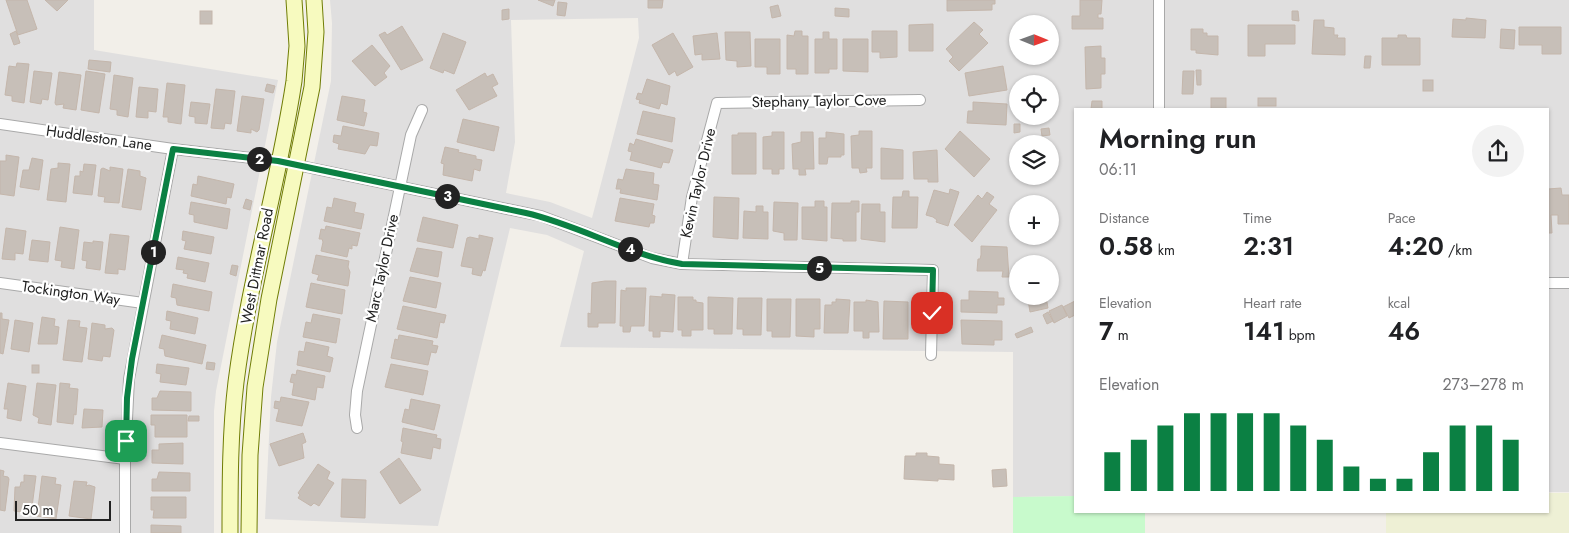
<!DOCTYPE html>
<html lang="en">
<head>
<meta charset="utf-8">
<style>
	body { margin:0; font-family:Jost,sans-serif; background:#f2f2f2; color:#202124; height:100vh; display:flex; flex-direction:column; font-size:19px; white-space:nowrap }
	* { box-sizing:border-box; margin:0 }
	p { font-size:16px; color:#757577 }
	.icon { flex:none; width:28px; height:28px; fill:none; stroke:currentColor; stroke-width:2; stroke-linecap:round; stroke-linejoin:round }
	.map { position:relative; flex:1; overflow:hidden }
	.side { position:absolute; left:1074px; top:108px; width:475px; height:405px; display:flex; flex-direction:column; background:#fff; border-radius:0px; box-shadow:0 1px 4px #0004 }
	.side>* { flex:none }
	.needle { width:32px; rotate:91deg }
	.fabs { position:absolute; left:1009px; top:15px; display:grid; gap:10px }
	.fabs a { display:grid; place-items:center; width:50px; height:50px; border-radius:50%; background:#fff; box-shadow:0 1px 4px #0004; font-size:25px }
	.scale { position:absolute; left:15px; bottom:12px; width:96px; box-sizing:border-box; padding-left:5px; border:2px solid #222; border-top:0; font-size:14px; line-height:18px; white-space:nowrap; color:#222; -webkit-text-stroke:4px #fff; paint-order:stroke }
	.pin { position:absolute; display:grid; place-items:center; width:42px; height:42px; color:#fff; margin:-21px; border-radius:10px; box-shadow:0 2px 8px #0006 }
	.km { position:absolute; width:25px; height:25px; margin:-12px; border-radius:50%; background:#222; color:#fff; font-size:14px; line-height:25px; text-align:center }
	.round { display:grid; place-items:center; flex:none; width:52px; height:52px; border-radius:26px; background:#f2f2f2 }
	.headline { display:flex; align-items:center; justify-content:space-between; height:85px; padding:0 25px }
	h1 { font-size:28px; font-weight:600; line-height:38px }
	.figures { display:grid; grid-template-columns:repeat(3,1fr); gap:8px; height:85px; padding:5px 25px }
	.figures div { display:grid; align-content:center }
	.figures b { font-size:25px; font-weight:600 }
	.figures small { font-size:14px; font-weight:400 }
	.figures p { font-size:14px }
	.chart { height:140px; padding:10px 25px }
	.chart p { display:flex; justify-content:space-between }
	.chart svg { width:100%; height:90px; margin-top:5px; stroke:#0b8043; stroke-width:6 }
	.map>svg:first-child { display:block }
</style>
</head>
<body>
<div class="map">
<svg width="1569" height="533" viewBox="0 0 1569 533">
	<rect width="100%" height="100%" fill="#f2efe9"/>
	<g fill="#e0dfdf" fill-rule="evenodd">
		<polygon points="0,0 94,0 94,50 278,80 216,391 214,411 214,533 0,533"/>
		<path d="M 330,0 L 1569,0 L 1569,492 L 1548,492 L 1548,109 L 1075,109 L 1075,496 L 1013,497 L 1013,352 L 560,347 L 584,251 L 547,235 L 510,228 L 438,526 L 265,519 L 271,397 L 277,342 L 331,81 L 332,23 ZM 638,18 L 639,38 L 592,218 L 550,202 L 506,193 L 515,142 L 511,20 ZM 1018,24 L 1050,24 L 1050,56 L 1018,56 ZM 1018,84 L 1050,84 L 1050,116 L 1018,116 ZM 1018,144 L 1050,144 L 1050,176 L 1018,176 ZM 1018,204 L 1050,204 L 1050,236 L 1018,236 ZM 1018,264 L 1050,264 L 1050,296 L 1018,296 Z"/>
	</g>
	<polygon fill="#eef0d5" points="1548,493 1569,493 1569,533 1386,533 1386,511 1548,511"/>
	<polygon fill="#c8facc" points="1075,496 1075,511 1145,511 1145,533 1013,533 1013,497"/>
	<g fill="#c7bfb8" stroke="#c4b6ab">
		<polygon points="6,0 27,0 37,29 18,35"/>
		<polygon points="45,0 68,0 57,11"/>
		<polygon points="538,0 555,0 553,6"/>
		<polygon points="648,0 663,0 662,8 648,8"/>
		<polygon points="947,0 995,0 995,4 992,4 992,10 947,11"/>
		<polygon points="1080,0 1102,0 1101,14 1098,14 1098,18 1103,18 1103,29 1072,29 1072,16 1080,16"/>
		<polygon points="558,2 567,3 565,16 557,15"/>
		<polygon points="778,5 781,16 772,18 770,7"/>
		<polygon points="835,8 849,9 849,17 835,16"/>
		<polygon points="509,9 509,19 502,20 502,10"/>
		<rect x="200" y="11" width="12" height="13"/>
		<polygon points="1292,11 1298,11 1299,21 1292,20"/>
		<polygon points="1466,18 1486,20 1485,38 1452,37 1453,19 1466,20"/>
		<polygon points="1314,20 1324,20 1324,27 1334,28 1334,35 1338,35 1337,38 1345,38 1345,55 1312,54"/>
		<polygon points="974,22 983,30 979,34 988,43 959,71 949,61 953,57 946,49"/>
		<polygon points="933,24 933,51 909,51 909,25"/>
		<polygon points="1248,25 1295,25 1295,44 1265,44 1265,56 1248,56"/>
		<polygon points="402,26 423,60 401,70 379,35 385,32 387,35"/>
		<polygon points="1519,27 1561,27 1561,54 1542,54 1542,45 1519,45"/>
		<polygon points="1191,29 1203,29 1203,33 1207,33 1207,36 1218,36 1218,55 1196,53 1196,50 1191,50"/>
		<polygon points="1501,29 1515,30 1514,49 1500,48"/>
		<polygon points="16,31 20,43 14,45 10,34"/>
		<polygon points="795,31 802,31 802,36 808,36 808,74 796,74 796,69 787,69 787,35 794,36"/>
		<polygon points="872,31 897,31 897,57 880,58 880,52 872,52"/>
		<polygon points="725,32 750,32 751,66 737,67 737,61 726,60"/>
		<polygon points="823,32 829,32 829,39 837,39 837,69 829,69 829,73 815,73 815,39 823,39"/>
		<polygon points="443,33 466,42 454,74 444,70 443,73 430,68"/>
		<polygon points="673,33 693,67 677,76 675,71 669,75 652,45"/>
		<polygon points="717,33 720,59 702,60 702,54 695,55 693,36"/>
		<polygon points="1398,35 1406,35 1407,38 1420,38 1420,65 1382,65 1382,38 1398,38"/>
		<polygon points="755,39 780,39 780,74 767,74 767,67 755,67"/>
		<polygon points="843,39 868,39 868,72 843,71"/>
		<polygon points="372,45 390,66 384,73 387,77 375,86 352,61"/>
		<polygon points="1101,46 1101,58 1105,58 1105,74 1101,74 1101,88 1086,89 1085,47"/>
		<polygon points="1365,56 1371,56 1370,68 1364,68"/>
		<polygon points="89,60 111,62 110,72 88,69"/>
		<polygon points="17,63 29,64 24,103 12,101 12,96 5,95 9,66 16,67"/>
		<polygon points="1003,66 1007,90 969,96 965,73"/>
		<polygon points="1196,70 1201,70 1201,85 1197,85"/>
		<polygon points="34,71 52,73 48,100 42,99 41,104 30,102"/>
		<polygon points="86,71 105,74 99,113 81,110"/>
		<polygon points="1183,71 1194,71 1193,94 1182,94"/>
		<polygon points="59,72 81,75 76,110 63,108 64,104 56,105 55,103"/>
		<polygon points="485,73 487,77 493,74 498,84 492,87 497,96 469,110 456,90"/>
		<polygon points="114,75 133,78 128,117 117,115 117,110 110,109"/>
		<polygon points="647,79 670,86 667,105 661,103 659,109 639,103 640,100 636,99 638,93 642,94"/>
		<rect x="1423" y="80" width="10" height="11"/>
		<polygon points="167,83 185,85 181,124 168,122 168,117 163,117"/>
		<polygon points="267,84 275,86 273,93 265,91"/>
		<polygon points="139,87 158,89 156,112 148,111 148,118 136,117"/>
		<polygon points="216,89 235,91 231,124 225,123 224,129 211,128"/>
		<polygon points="242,96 264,99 259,130 257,132 251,129 251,133 237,131"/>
		<polygon points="342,96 365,100 363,112 367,113 364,126 337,120"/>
		<rect x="1211" y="98" width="15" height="11"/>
		<rect x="1258" y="98" width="18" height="8"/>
		<polygon points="1092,101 1102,101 1102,109 1091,109"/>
		<polygon points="191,102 210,104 207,124 195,123 195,117 189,116"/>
		<polygon points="973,102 1007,104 1006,125 967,123 968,111 973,111"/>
		<polygon points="643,111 675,118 672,142 637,134"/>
		<polygon points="463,119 499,127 494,151 457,142"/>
		<polygon points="1014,124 1020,124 1020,132 1014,133"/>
		<polygon points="343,126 379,133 377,146 370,145 365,154 338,149 339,144 333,142 334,135 341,136"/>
		<polygon points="1049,128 1050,135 1042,136 1041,129"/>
		<polygon points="859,131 872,131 872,168 866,168 867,172 860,173 859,168 852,168 851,136 859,135"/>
		<polygon points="960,131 990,159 974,177 945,149"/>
		<polygon points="772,132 784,132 784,169 779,169 779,174 772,174 772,169 763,169 763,137 772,136"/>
		<polygon points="801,132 813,132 814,169 805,169 806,175 799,175 799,169 793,169 792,144 801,142"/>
		<polygon points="826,132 844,134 844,155 841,155 841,157 828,157 827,164 819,164 819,138 826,138"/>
		<polygon points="738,133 756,133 756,174 732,174 732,135 738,135"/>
		<polygon points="636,139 673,150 669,163 663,162 661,168 630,160 632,152 628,151 630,143 634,145"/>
		<polygon points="445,147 459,150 458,152 476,156 476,159 482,160 480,171 474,169 472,181 443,175 444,164 441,163"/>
		<polygon points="881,148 903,150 903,179 881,179"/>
		<polygon points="937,150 938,182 928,182 928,179 914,179 913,152"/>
		<polygon points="6,155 19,157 14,196 0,194 0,161 6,161"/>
		<polygon points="32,158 43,160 39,190 20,187 23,170 29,170"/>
		<polygon points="58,163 70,164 66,202 47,200 51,169 58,168"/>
		<polygon points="84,164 96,165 92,195 73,193 75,176 80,176 80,171 83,172"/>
		<polygon points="110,167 123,169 119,203 104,202 105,197 98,196 101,169 103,168 110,171"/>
		<polygon points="128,169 140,171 140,176 146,178 141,210 122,207"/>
		<polygon points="626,169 654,173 653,184 659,185 657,200 620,193 621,189 616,189 618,179 623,180"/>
		<polygon points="198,176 234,184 231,198 227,197 226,204 191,196 193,184 197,185"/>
		<polygon points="1561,188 1562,195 1569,195 1569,224 1558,224 1558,215 1551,215 1552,233 1548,233 1548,189"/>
		<polygon points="950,189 959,192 948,226 936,222 937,220 933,217 926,215 934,190 949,194"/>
		<polygon points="903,191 909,191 909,197 918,197 917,228 892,228 893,197 902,197"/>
		<polygon points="987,192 994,197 989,204 997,210 972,242 954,225 978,195 982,199"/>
		<polygon points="714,197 739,198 738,239 713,237"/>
		<polygon points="334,198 356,203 354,212 364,214 361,229 324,221 327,207 332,208"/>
		<polygon points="620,198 654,204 652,215 655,216 654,223 650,223 649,227 615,221"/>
		<polygon points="246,199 252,201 250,210 243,208"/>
		<polygon points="815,201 824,201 824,207 827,207 827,241 802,239 802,207 815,207"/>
		<polygon points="851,201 859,201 859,212 856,212 856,241 843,241 843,239 831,238 832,203 851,203"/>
		<polygon points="191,202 230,209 227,229 194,222 194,215 189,214"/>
		<polygon points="774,202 798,203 797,240 784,240 784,233 773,231"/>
		<polygon points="862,204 880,204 880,212 885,212 885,242 861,239"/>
		<polygon points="756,206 763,206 763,212 768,212 768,239 743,238 744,211 756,212"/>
		<polygon points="423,217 458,225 453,248 417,241"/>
		<polygon points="326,226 360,233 357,246 352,245 352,249 349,248 347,257 321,251 323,242 322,239 319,239 321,229 325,230"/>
		<polygon points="60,227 79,230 74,269 61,267 62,261 55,260"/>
		<polygon points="6,228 26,231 23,254 15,253 15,260 2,259"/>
		<polygon points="183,231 214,237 211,254 184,249 186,241 182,240"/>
		<polygon points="110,234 129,236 125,270 118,269 118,274 105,273"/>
		<polygon points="479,235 493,238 485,271 483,270 481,276 472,274 473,268 461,266 467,238 470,237 479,239"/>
		<polygon points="32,240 50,242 48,262 29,260"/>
		<polygon points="93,241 103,242 100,270 86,268 87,261 82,260 84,242 93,243"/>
		<polygon points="981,246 1007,247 1009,277 1002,277 1003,271 977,271 978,259 980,259 981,255"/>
		<polygon points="417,248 442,252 438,277 410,271"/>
		<polygon points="316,255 349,261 348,267 350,272 348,286 317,280 319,275 312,273"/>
		<polygon points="178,257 209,263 205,282 187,278 188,274 183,273 184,270 176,269"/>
		<polygon points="232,265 238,266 236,276 230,274"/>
		<polygon points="410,277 441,283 436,308 403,301"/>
		<polygon points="605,281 616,281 615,323 598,323 598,327 588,327 588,313 591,314 592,283"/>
		<polygon points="311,283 345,290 342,314 306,307"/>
		<polygon points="173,284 212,292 209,311 177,305 176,298 171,297"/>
		<polygon points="626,288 646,288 644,326 631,326 630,332 623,332 623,326 620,326 621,290 626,291"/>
		<polygon points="969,291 998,292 998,298 1004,298 1004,305 997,305 997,313 961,312 961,300 969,300"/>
		<polygon points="662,294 675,295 673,332 660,331 660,337 653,337 653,331 649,331 650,296 662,297"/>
		<polygon points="678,297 693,297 693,300 696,300 696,302 703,303 703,330 691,330 691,336 682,336 682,330 678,330"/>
		<polygon points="708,297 733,298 732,334 714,334 714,329 708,329"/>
		<polygon points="1046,297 1048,308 1030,312 1028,300"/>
		<polygon points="738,298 762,298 761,335 743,335 743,329 737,329"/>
		<polygon points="767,299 791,299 790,337 772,337 772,331 767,331"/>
		<polygon points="796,299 820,299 820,329 814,329 814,337 796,336"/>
		<polygon points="836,299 850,300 848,333 824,333 825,305 832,305 832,302 836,302"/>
		<polygon points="866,300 878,302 879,332 869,332 869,338 863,338 863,331 854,331 854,302 866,302"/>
		<polygon points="884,301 908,302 908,339 883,339"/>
		<polygon points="1075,301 1075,315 1069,318 1063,307"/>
		<polygon points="1062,305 1067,316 1054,323 1049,311"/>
		<polygon points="403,306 446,315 444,323 440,322 437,338 397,329"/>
		<polygon points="167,311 198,318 195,334 170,329 171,321 166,320"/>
		<polygon points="1048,312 1053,321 1047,324 1043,315"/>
		<polygon points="0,313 2,313 2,319 9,320 3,354 0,353"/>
		<polygon points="313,314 340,319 336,343 303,337 306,322 311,323"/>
		<polygon points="42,317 55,319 54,326 59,327 57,344 38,344"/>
		<polygon points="15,320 33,323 29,352 11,349"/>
		<polygon points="68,320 80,321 79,327 87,328 82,362 63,360"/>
		<polygon points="961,320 1002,321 1002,340 994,340 994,345 962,344"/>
		<polygon points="92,323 105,325 105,329 112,328 114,330 110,357 103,356 102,361 88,359"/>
		<polygon points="1031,327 1033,332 1017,338 1015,334"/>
		<polygon points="162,335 206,345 202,364 165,356 164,349 159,348"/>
		<polygon points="399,335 433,341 432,345 438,346 436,353 431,352 428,365 391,358 395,339 398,340"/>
		<polygon points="306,342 329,347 327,356 333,358 330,372 297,365 299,351 304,352"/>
		<polygon points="207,362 215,363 214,370 206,369"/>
		<polygon points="157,364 189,368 186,385 160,382 161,374 156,373"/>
		<polygon points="391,364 428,371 423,395 385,387"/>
		<rect x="32" y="365" width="7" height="8"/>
		<polygon points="297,370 325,376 323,388 317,387 315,400 292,395 294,383 290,382 292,374 296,375"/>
		<polygon points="8,383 26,386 21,421 7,418 8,409 4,409"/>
		<polygon points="37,383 56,385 51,425 38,423 39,418 33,415"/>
		<polygon points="60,383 70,384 69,388 78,389 76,415 74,414 73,424 57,422"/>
		<polygon points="160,391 191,392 191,411 152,410 152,398 157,398"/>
		<polygon points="281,397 309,402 302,426 276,421 279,409 274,408 275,401 280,402"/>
		<polygon points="411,399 440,405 434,430 402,422 405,409 409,410"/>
		<polygon points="84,409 103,410 102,427 82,428"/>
		<polygon points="151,415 187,415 187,437 155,437 155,425 151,425"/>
		<polygon points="189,416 199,416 199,421 188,421"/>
		<polygon points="403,428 437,435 436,438 441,439 440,449 433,447 431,459 401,453 403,442 401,441"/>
		<polygon points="303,433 306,442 302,444 304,458 279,466 270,444"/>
		<polygon points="183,443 183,464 152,463 152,450 159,450 159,444"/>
		<polygon points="916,453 927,453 927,456 939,457 939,464 954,465 954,480 938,479 938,481 904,479 905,456 916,456"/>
		<polygon points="399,458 421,490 400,504 380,472"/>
		<polygon points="318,464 330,472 327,479 334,483 319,506 314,503 311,506 298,498 300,495 298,493"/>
		<polygon points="1006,469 1007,486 993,487 992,470"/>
		<polygon points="0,470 4,471 3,476 8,477 9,479 5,511 0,510"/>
		<polygon points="159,472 190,473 190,491 152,491 152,479 157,479"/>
		<polygon points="24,475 36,476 32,507 23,506 22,512 14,511 15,487 20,487 21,482 24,482"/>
		<polygon points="42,476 56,478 55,484 61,485 56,519 37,516"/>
		<polygon points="342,479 366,480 365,518 341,517"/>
		<polygon points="74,481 87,482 86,486 89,485 95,487 91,519 69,516"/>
		<polygon points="151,497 186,497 186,518 153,518 154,510 151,510"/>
		<polygon points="151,525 181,526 181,533 151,533"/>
	</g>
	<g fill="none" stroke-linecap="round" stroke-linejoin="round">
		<defs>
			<g id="street">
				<polyline points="1159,0 1159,109"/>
				<polyline points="0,124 173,149 278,161 311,168 541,216 652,258 682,264 933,270 931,355"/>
				<polyline points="682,264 692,197 717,103 920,100"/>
				<polyline points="0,283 143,303"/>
				<polyline points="1548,283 1569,283"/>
				<polyline points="357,428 355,415 357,391 411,135 422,110"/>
				<polyline points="0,443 125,459"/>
				<polyline points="125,533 125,459 129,379 173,149"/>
			</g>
			<g id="secondary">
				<path d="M 230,533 C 230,483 230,432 236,382 C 249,280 279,182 294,81 L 297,46 L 294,0"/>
				<polyline points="249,533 250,455 255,387 269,299 312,87 316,32 314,0"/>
			</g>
		</defs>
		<use href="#street" stroke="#a9a9a9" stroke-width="12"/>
		<use href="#secondary" stroke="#707d05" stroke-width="17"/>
		<use href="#street" stroke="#fff" stroke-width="10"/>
		<use href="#secondary" stroke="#f7fabf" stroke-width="15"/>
	</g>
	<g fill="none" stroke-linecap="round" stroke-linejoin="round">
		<defs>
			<path id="route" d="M 126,441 L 127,398 L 132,359 L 173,149 L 278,161 L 526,213 C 579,225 628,255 682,264 L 933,270 L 932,313"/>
		</defs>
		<use href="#route" stroke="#fff" stroke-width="10"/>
		<use href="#route" stroke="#0b8043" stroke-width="6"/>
	</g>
	<g text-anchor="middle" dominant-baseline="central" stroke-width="4.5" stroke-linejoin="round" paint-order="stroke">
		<g font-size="15" fill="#222" stroke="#fff">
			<text transform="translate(819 101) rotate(-1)">Stephany Taylor Cove</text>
			<text transform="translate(99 138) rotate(8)">Huddleston Lane</text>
			<text transform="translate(698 183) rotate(-77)">Kevin Taylor Drive</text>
			<text transform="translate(257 266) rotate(-79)">West Dittmar Road</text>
			<text transform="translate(382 268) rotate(-78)">Marc Taylor Drive</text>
			<text transform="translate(71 293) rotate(8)">Tockington Way</text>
		</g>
	</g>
</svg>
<div class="fabs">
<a><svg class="needle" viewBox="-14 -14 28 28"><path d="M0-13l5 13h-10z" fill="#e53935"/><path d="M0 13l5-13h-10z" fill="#757577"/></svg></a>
<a><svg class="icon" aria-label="locate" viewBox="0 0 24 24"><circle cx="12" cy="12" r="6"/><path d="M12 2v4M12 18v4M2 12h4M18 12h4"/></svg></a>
<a><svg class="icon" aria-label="layers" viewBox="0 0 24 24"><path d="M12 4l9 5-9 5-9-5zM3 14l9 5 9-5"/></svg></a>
<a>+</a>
<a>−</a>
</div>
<div class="scale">50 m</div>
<div class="pin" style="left:126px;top:441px;background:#1e9e55"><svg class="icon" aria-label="arrive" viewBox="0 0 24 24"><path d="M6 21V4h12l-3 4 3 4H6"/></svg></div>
<div class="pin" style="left:932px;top:313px;background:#d93025"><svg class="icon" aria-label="check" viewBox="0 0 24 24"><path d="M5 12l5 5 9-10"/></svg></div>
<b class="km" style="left:153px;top:252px">1</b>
<b class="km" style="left:259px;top:159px">2</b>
<b class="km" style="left:447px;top:196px">3</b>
<b class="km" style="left:630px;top:249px">4</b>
<b class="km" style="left:819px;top:268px">5</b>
<section class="side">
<div class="headline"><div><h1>Morning run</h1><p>06:11</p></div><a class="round"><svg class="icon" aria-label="share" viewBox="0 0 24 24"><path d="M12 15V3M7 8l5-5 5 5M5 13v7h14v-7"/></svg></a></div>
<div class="figures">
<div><p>Distance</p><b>0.58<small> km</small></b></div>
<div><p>Time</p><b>2:31</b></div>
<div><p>Pace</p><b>4:20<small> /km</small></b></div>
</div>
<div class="figures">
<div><p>Elevation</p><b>7<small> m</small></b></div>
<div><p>Heart rate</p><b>141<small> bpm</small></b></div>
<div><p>kcal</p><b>46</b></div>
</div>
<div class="chart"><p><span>Elevation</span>273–278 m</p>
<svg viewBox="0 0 160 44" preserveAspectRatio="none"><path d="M5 44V25M15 44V19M25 44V12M35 44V6M45 44V6M55 44V6M65 44V6M75 44V12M85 44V19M95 44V32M105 44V38M115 44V38M125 44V25M135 44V12M145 44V12M155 44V19"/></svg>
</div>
</section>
</div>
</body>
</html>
